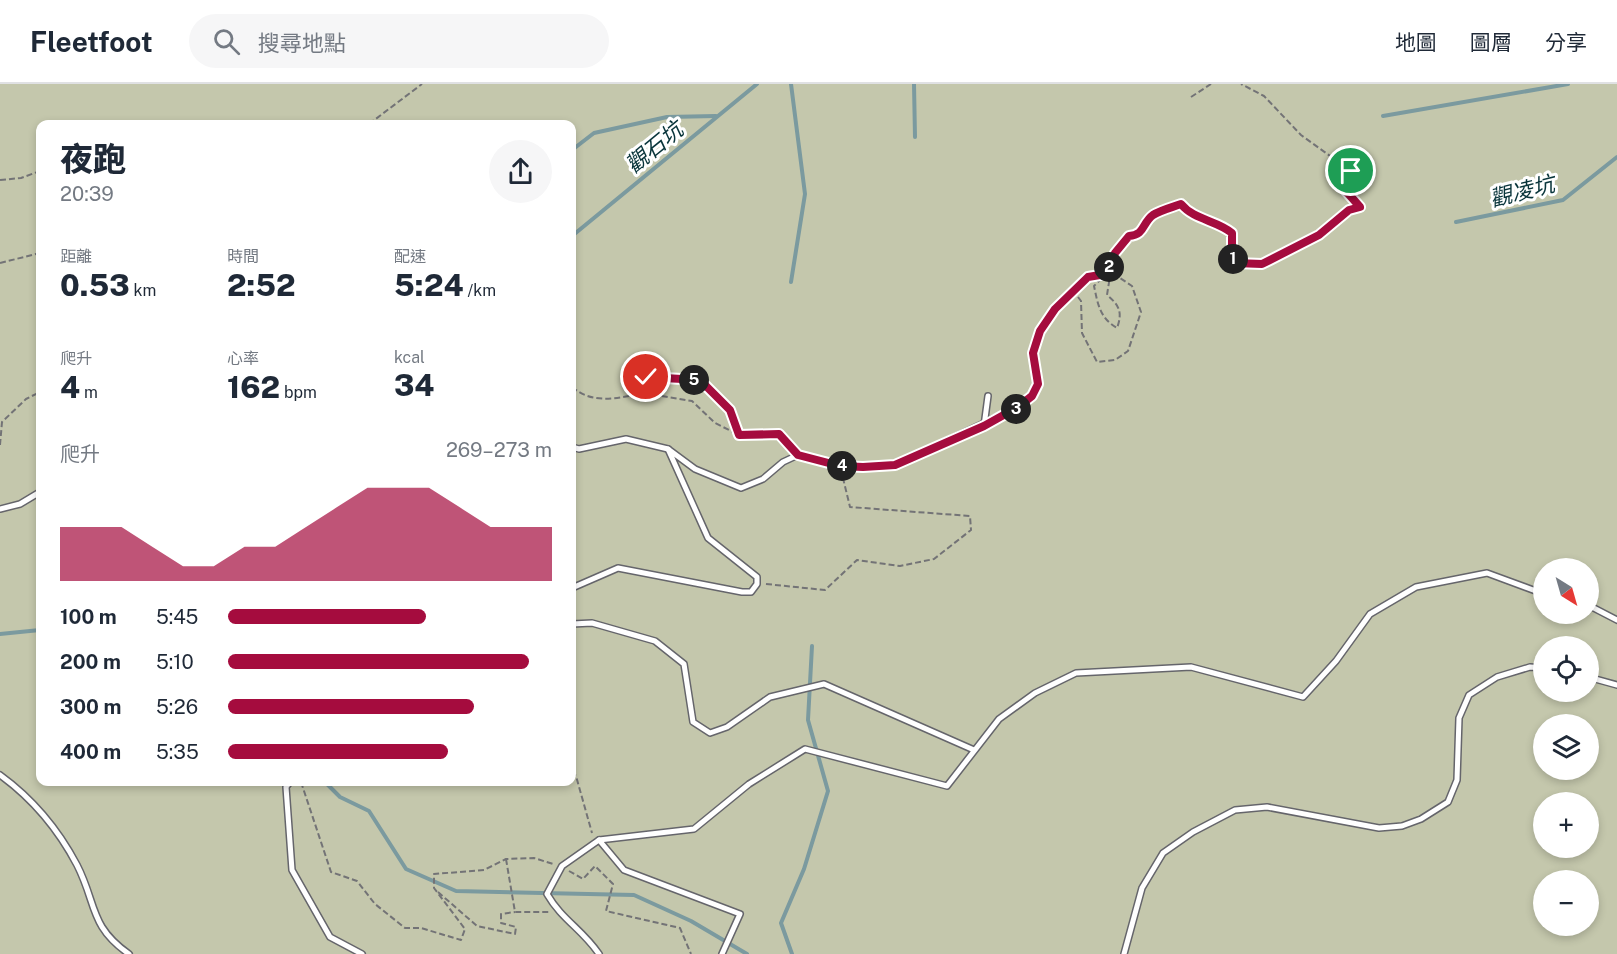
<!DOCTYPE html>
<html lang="zh-TW">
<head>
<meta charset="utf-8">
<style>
	body { margin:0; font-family:"Public Sans","Noto Sans TC",sans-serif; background:#f6f6f7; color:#1f2937; height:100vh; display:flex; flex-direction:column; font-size:22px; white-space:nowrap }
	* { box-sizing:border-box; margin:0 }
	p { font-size:20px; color:#747a83 }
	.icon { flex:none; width:33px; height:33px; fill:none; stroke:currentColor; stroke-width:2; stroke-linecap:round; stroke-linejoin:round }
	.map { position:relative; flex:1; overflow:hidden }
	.side { position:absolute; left:36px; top:36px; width:540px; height:666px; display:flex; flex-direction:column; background:#fff; border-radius:12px; box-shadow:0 3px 9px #0003 }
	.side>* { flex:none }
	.needle { width:39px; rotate:143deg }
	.tools { position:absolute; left:1533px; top:474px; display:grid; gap:12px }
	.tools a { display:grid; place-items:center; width:66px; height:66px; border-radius:50%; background:#fff; box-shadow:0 3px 9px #0003; font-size:30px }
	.pin { position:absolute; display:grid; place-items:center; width:51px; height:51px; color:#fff; margin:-26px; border:3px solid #fff; border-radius:50%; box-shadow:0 2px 6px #0007 }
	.km { position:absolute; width:30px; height:30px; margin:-15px; border-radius:50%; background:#222; color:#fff; font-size:16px; line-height:30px; text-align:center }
	.round { display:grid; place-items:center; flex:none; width:63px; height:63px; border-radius:32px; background:#f6f6f7 }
	.overview { display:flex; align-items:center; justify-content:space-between; height:102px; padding:0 24px }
	h1 { font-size:33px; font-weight:800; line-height:45px }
	.figures { display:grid; grid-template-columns:repeat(3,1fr); gap:9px; height:102px; padding:6px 24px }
	.figures div { display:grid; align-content:center }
	.figures b { font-size:30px; font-weight:800 }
	.figures small { font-size:16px; font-weight:400 }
	.figures p { font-size:16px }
	.chart { height:168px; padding:12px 24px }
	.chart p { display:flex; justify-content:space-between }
	.chart svg { width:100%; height:108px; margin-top:6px; fill:#a50c3e; opacity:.7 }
	ul { padding:0 24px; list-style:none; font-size:20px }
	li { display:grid; grid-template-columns:96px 72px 1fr; align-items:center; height:45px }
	li i { height:15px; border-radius:8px; background:#a50c3e }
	header { display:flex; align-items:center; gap:36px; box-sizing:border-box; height:84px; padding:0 30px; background:#fff; border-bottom:2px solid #e0e1e3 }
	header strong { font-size:28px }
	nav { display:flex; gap:33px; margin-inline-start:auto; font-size:21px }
	.search { width:420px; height:54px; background:#f6f6f7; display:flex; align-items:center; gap:15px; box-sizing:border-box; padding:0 21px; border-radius:33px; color:#747a83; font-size:22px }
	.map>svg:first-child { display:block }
</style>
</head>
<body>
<header>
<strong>Fleetfoot</strong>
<div class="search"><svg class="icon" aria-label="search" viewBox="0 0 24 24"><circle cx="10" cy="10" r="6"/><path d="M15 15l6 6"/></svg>搜尋地點</div>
<nav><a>地圖</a><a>圖層</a><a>分享</a></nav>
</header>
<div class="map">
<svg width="1617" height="870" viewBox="0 0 1617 870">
	<rect width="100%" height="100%" fill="#e1e1e7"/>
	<path fill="#c4c7ac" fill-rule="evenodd" d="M 0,0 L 1617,0 L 1617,870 L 0,870 ZM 40,40 L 572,40 L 572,698 L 40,698 ZM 1544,484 L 1588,484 L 1588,530 L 1544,530 ZM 1544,562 L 1588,562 L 1588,608 L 1544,608 ZM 1544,640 L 1588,640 L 1588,686 L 1544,686 ZM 1544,718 L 1588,718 L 1588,764 L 1544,764 ZM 1544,796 L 1588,796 L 1588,842 L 1544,842 Z"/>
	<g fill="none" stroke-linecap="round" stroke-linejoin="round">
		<g stroke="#7b9a9f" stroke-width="4">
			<polyline points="914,0 915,53"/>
			<polyline points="1383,32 1568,0"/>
			<polyline points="572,66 594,49 667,33 716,32"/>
			<polyline points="1456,138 1563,116 1617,73"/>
			<polyline points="572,152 757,0"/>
			<polyline points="791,198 805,110 791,0"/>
			<polyline points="0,550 40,546"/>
			<polyline points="325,698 340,713 369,727 406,785 456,807 634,811 691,837 747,870"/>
			<polyline points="792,870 781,839 804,785 828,707 808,636 812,562"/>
		</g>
		<defs>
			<g id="service">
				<polyline points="984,342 988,312"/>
				<polyline points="572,363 579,365 626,355 668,365"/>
				<polyline points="0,425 20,420 40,408"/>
				<polyline points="572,504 618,484 742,508 751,508 757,500 757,493 708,454 668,365 695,385 741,404 763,395 783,378 798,371 840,382 895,381 1018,323 1032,312 1038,300 1033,269 1040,247 1055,225 1088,193"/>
				<polyline points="1588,521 1617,536"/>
				<polyline points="572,540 592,539 655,557 684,580 693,638 710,649 727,643 770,613 824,600 974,666"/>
				<polyline points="1588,593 1617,601"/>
				<path d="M 0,691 C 33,715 58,745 77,781 C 97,820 89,842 129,870"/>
				<polyline points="290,698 286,703 292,786 330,853 362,870"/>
				<path d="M 599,756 L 562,782 L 547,810 C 562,836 582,845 599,870"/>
				<polyline points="722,870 740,830 624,786 599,756 694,745 749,700 805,665 947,702 999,635 1035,609 1076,589 1191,583 1303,613 1336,577 1370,530 1416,503 1487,489 1544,510"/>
				<polyline points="1124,870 1142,804 1163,769 1193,748 1235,726 1267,723 1379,744 1402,742 1421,735 1448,718 1457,696 1459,634 1469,611 1497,593 1530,583 1544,584"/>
			</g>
		</defs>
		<use href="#service" stroke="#65656b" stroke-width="8"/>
		<g stroke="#737376" stroke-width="2" stroke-dasharray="6 3" stroke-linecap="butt">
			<polyline points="1191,13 1211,0"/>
			<polyline points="369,40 422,0"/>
			<polyline points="0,96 21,94 40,87"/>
			<polyline points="0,179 40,169"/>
			<path d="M 1096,191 L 1106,190 L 1115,169 L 1129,152 C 1145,151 1142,139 1154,131 C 1161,125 1173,123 1181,120 C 1194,136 1216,136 1232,149 L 1231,169 L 1235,179 L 1262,180 L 1319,151 L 1349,126 L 1360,123 L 1346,107 L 1351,87 L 1301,51 L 1264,12 L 1241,0"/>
			<path d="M 1102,194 L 1094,202 C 1098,221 1100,234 1117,244 C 1123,228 1119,221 1107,211 L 1110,192"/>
			<polyline points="1078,213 1081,217 1082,249 1097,278 1115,276 1128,267 1141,228 1132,202 1114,190 1095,193"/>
			<path d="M 572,303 C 593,321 618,314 644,309 L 646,293 L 700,296 L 730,326 L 739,351 L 779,350 L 792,364"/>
			<polyline points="644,309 692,317 715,339 739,351"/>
			<polyline points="0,361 2,338 26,315 40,308"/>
			<polyline points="766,500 825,506 857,476 900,482 934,475 971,446 970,432 850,423 842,390"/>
			<polyline points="572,556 572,563"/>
			<polyline points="572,687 576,692 592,749"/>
			<polyline points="301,698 331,788 357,797 375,820 405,844 421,844 461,856 465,845 434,804 434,790 484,786 506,775 534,774 553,780"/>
			<polyline points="506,775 515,828 549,828"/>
			<polyline points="569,787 583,795 595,782 613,800 606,827 680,844 691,870"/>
			<polyline points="438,808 477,842 515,850 516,843 501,839 501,830 515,828"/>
		</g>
		<use href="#service" stroke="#fff" stroke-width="5"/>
	</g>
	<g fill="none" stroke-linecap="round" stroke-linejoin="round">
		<defs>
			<path id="route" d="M 646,293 L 700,296 L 730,326 L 739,351 L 779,350 L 798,371 L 840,382 L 863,383 L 895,381 L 984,342 L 1018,323 L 1032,312 L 1038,300 L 1033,269 L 1040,247 L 1055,225 L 1088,193 L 1106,190 L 1115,169 L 1129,152 C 1145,151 1142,139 1153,131 C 1161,126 1173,123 1181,120 C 1194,136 1216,136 1232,149 L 1232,170 L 1235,179 L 1262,180 L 1319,151 L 1349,126 L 1360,123 L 1346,107 L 1351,87"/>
		</defs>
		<use href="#route" stroke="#fff" stroke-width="12"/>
		<use href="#route" stroke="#a50c3e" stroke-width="8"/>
	</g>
	<g text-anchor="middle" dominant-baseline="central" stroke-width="6" stroke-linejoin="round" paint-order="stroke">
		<g font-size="22" font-style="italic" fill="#08343a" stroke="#fff">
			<text transform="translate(654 63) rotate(-39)">觀石坑</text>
			<text transform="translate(1522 107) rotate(-14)">觀凌坑</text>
		</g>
	</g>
</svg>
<div class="tools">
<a><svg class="needle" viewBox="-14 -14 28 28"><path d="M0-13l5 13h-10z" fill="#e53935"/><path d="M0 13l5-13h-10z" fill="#747a83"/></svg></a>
<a><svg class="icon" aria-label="locate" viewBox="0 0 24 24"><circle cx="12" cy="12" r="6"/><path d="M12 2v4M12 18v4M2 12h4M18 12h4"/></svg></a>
<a><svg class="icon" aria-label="layers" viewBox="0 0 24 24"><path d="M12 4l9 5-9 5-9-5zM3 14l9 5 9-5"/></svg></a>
<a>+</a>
<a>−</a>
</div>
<div class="pin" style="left:1351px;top:87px;background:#1e9e55"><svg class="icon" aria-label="arrive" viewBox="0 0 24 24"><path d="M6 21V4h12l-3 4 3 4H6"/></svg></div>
<div class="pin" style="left:646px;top:293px;background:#d93025"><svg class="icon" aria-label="check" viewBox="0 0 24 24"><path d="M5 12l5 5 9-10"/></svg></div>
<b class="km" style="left:1233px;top:175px">1</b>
<b class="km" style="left:1109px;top:183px">2</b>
<b class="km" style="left:1016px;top:325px">3</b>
<b class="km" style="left:842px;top:382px">4</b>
<b class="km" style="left:694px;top:296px">5</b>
<section class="side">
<div class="overview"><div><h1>夜跑</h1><p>20:39</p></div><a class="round"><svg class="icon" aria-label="share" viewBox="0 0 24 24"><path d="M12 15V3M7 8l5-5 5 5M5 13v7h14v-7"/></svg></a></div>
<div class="figures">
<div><p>距離</p><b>0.53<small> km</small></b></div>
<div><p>時間</p><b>2:52</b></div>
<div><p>配速</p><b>5:24<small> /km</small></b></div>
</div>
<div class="figures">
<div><p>爬升</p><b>4<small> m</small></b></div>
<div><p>心率</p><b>162<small> bpm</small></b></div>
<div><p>kcal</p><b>34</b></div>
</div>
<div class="chart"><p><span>爬升</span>269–273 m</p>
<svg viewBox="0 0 160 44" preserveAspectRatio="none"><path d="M0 44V22L10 22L20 22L30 30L40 38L50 38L60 30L70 30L80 22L90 14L100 6L110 6L120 6L130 14L140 22L150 22L160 22V44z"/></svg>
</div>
<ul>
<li><b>100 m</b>5:45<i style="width:61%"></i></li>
<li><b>200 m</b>5:10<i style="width:93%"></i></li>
<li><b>300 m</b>5:26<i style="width:76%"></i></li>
<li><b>400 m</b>5:35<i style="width:68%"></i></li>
</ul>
</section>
</div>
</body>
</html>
